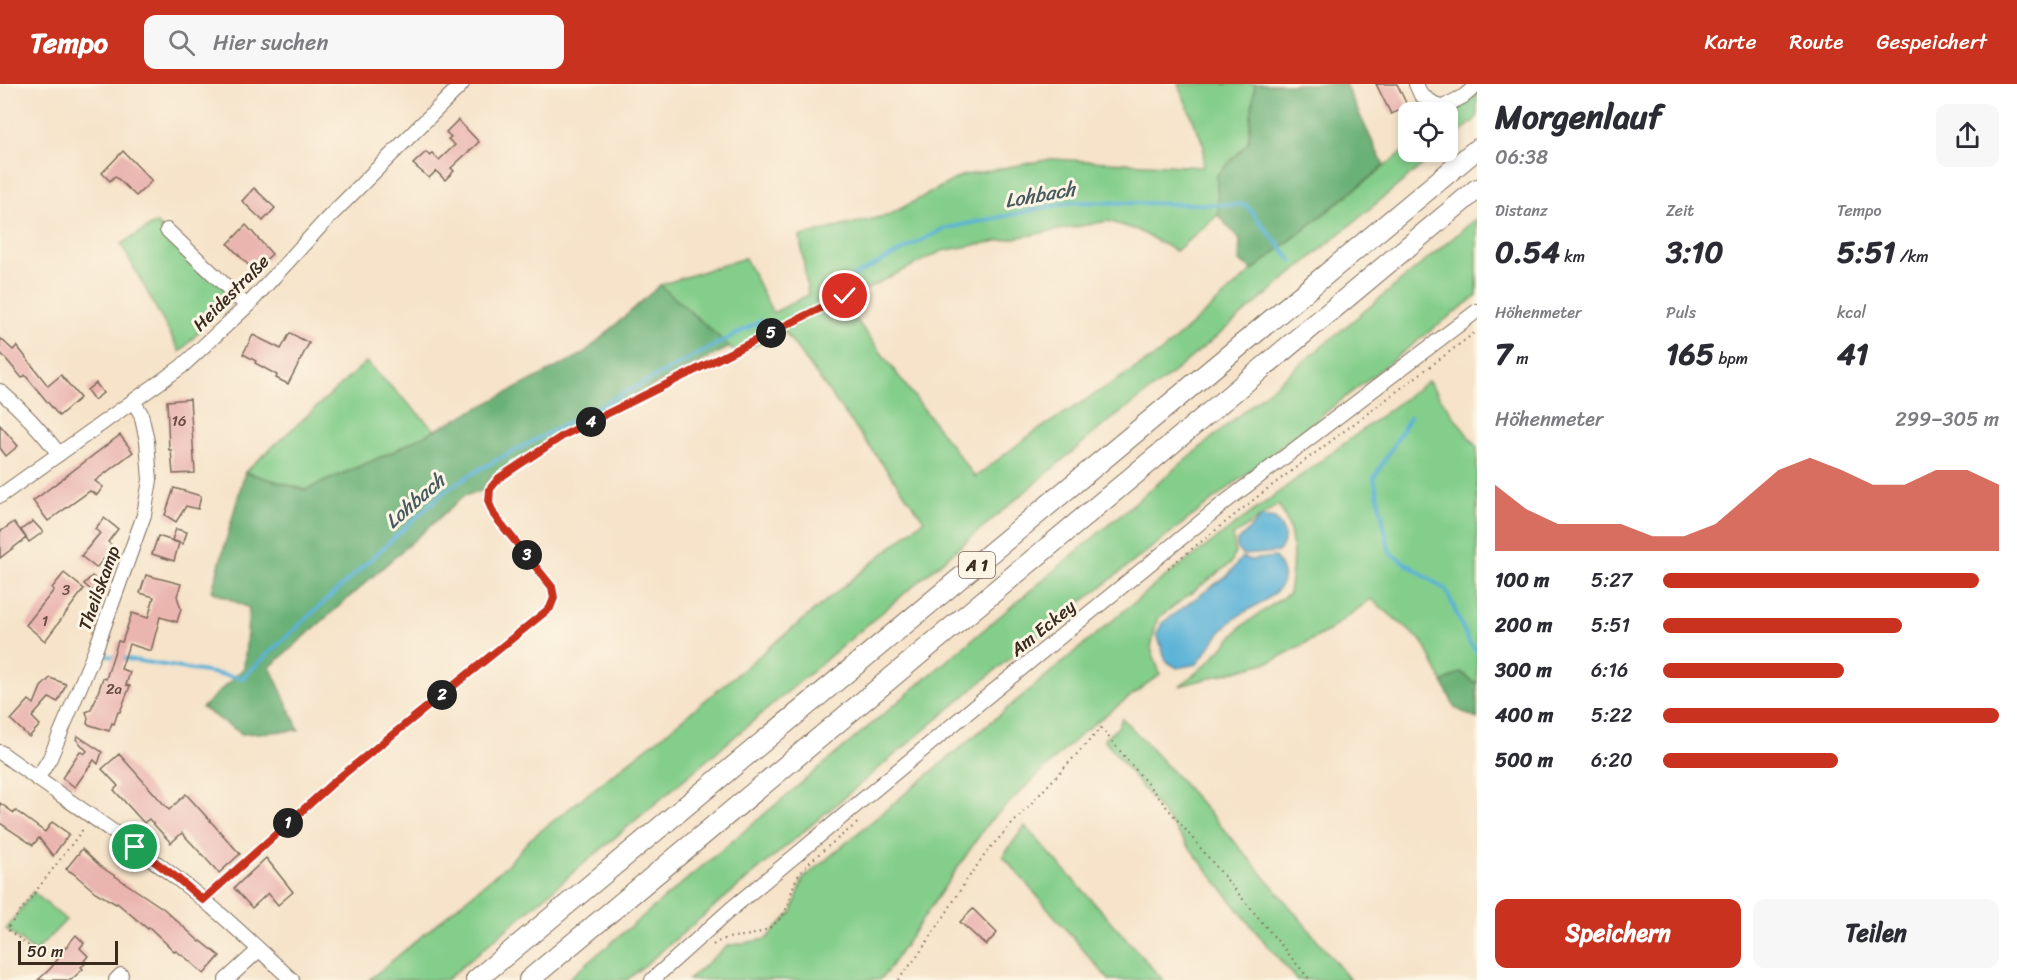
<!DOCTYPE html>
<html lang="de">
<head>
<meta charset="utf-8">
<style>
	body { margin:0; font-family:Sriracha,sans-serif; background:#f7f7f7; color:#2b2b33; height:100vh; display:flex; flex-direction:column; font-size:22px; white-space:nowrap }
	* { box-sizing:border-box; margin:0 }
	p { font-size:20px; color:#7c7c81 }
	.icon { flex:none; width:33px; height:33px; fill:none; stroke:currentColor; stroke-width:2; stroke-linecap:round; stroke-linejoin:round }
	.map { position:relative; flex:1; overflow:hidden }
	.sheet { display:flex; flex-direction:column; background:#fff; width:540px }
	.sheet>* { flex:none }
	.controls { position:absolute; left:1398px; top:18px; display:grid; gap:12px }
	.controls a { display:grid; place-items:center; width:60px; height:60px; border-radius:12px; background:#fff; box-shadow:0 3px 9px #0003; font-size:30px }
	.scale { position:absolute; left:18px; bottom:15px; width:100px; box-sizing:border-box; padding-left:6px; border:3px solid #3b2a1e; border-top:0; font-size:16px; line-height:21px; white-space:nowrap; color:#3b2a1e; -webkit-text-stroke:4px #fcf5e5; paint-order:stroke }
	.pin { position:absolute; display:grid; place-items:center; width:51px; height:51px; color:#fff; margin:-26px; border:3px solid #fff; border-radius:50%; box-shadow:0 2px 6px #0007 }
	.km { position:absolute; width:30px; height:30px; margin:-15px; border-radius:50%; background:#222; color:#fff; font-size:16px; line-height:30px; text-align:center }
	.round { display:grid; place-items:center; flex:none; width:63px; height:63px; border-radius:12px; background:#f7f7f7 }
	.summary { display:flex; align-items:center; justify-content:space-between; height:102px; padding:0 18px }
	h1 { font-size:33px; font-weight:800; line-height:45px }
	.metrics { display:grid; grid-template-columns:repeat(3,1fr); gap:9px; height:102px; padding:6px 18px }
	.metrics div { display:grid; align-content:center }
	.metrics b { font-size:30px; font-weight:800 }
	.metrics small { font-size:16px; font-weight:400 }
	.metrics p { font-size:16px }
	.chart { height:168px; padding:12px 18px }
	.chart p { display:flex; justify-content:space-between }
	.chart svg { width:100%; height:108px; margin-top:6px; fill:#c8321e; opacity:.7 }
	.cta { display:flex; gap:12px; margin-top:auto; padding:12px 18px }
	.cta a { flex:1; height:69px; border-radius:12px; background:#c8321e; color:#fff; font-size:24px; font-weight:800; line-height:69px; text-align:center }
	.cta a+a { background:#f7f7f7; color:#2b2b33 }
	ul { padding:0 18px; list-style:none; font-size:20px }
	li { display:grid; grid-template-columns:96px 72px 1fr; align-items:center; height:45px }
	li i { height:15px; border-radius:8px; background:#c8321e }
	header { display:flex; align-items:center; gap:36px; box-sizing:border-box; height:84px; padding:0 30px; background:#c8321e; color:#fff }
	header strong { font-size:28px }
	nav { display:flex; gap:33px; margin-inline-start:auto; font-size:21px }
	.search { width:420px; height:54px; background:#f7f7f7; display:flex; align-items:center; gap:15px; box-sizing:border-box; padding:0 21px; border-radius:12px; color:#7c7c81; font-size:22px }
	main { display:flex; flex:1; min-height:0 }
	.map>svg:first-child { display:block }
</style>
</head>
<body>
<header>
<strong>Tempo</strong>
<div class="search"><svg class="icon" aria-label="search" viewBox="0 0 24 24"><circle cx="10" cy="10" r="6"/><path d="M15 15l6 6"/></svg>Hier suchen</div>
<nav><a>Karte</a><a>Route</a><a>Gespeichert</a></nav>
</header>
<main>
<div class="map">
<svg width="1477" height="896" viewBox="0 0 1477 896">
	<rect width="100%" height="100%" fill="#fcf5e5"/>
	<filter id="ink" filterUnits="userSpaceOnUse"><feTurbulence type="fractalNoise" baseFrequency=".0167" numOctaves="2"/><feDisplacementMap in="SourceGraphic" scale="12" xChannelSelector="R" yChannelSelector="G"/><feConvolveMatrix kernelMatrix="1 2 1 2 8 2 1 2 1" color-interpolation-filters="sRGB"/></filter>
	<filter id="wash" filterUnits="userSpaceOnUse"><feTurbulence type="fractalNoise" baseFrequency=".008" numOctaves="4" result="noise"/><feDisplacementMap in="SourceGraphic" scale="24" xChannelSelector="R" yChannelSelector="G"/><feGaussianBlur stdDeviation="1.35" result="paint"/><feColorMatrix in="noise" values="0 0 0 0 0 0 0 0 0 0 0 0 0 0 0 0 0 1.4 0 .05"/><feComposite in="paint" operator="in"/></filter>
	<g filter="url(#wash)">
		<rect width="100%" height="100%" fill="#f6e3c9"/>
		<g fill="#84ce8b" stroke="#607c54" stroke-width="1.5">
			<polygon points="1178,0 1255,0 1248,59 1217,91 1218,131 1176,167 1137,146 1108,137 942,167 842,217 975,393 1033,349 1160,269 1253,186 1408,64 1408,68 1438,68 1163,297 1103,342 446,896 369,896 507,781 529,756 668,647 924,436 784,247 736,271 730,263 660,201 745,174 773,229 808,211 800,152 889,131 961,92 1051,75 1203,83 1204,62"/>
			<polygon points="1477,9 1477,34 1448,59 1448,34"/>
			<polygon points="1477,134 1477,212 1438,241 1011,573 627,896 567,896 1257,316"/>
			<polygon points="156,139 239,212 210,236 180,268 121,160"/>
			<polygon points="366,278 436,347 390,369 305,406 245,388"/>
			<path d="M 1428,297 L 1477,364 L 1477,598 L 1473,598 L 1461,588 L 1443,599 L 1423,558 L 1371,515 L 1328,547 L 1272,577 L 1180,602 L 1208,579 L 1242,542 L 1289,509 C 1294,479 1297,446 1278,421 L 1233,452 L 1235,469 L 1231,479 L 1157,535 L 1151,564 L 1160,590 L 1083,648 L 988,739 L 886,889 L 879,896 L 688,896 L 727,862 L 766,855 L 792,828 L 803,795 L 1161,496 Z"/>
			<path d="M 1122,634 C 1201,716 1278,807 1350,896 L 1297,896 L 1256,848 L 1104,655 L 1118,643 Z"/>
			<polygon points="1025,742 1163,896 1109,896 1003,772"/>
			<polygon points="33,808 66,836 35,868 6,845"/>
		</g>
		<g fill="#6bb177" stroke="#536e4a" stroke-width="1.5">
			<polygon points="1255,0 1345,0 1384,82 1253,186 1239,177 1240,156 1218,131 1217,91 1248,59"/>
			<polygon points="660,201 730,263 562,348 494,390 484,401 482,407 464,412 270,583 299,646 242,650 202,624 244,584 249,524 212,507 245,388 305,406 390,369 583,270"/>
			<polygon points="1461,588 1473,598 1477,598 1477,635 1455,624 1443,599"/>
		</g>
		<g fill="#5ab2d7" stroke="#4a6e7a" stroke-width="1.5">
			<path d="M 1261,433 L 1275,435 C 1284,445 1288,457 1278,468 L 1244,471 L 1240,469 L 1237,463 L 1237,458 Z"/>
			<path d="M 1242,473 L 1250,476 L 1275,473 C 1280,481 1286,490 1282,499 C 1275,515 1246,525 1233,536 C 1218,548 1208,566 1197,580 L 1177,584 L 1166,577 L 1157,550 L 1162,539 L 1229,490 Z"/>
		</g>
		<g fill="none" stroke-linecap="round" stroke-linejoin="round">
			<g stroke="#5ab2d7" stroke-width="4">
				<polyline points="820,210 943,145 1072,118 1246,121 1292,177"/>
				<polyline points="1410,333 1374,394 1390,469 1446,506 1469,558 1477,567"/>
				<polyline points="103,571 242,594 445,407 480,385 761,237"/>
			</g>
		</g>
		<g id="blocks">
			<g fill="#eab4af">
				<polygon points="1376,0 1397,0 1408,23 1391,30"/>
				<polygon points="458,36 479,58 451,84 454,87 445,96 436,87 429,94 413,80 426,68 430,72 432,69 439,76 455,61 448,55 451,53 446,48"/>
				<polygon points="123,67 152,97 136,112 115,92 110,97 102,89"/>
				<polygon points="254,104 275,124 263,137 242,117"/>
				<polygon points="246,141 272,170 254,187 228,160"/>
				<polygon points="290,249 309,259 288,300 276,294 277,291 255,279 256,277 243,270 253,251 281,265"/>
				<polygon points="0,254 13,266 17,262 48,302 61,291 80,314 59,332 25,291 22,294 0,268"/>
				<polygon points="96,299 103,309 94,316 87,306"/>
				<polygon points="190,315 195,389 173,390 171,366 169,366 167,317"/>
				<polygon points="0,341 18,362 6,372 0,364"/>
				<polygon points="120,351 133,368 95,397 103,403 97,411 90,407 48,437 33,417"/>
				<polygon points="174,404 201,412 198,425 186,422 176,438 165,431"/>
				<polygon points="104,434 118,445 108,458 114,463 96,484 81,472 100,449 95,445"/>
				<polygon points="33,437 43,448 29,458 21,446"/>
				<polygon points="14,438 26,454 0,474 0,448"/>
				<polygon points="176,445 187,448 183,460 172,456"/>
				<polygon points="158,452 179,459 174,477 152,470"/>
				<polygon points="64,489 84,505 45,557 26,541 54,506 52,504"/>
				<polygon points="146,491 181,500 177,512 181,525 177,538 160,533 151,567 129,560 121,585 130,588 126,601 130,602 120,628 118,628 114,640 112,639 109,647 87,640 88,634 86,628 91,626 93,620 94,620 103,594 106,595 118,557 122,558 132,529 148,534 154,513 140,509"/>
				<polygon points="92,492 100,499 92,507 84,500"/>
				<polygon points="50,594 66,600 58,618 49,614 32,633 40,641 29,653 11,636 29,616 34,620 41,603"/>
				<polygon points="78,652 102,668 98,680 94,676 75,703 62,694 80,667 84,670 87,667 76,655"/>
				<polygon points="119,670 169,726 186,710 240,770 219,789 182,749 171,759 149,735 144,739 114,706 118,702 102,685"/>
				<polygon points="0,719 14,729 16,727 45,748 52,738 69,750 53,772 39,754 33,761 0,739"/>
				<polygon points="82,765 100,782 164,825 200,858 201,857 220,872 204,890 186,874 176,867 175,868 149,843 148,845 117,819 116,820 95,808 73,789 66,785"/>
				<polygon points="266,774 293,808 278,821 268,809 252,824 234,804"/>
				<polygon points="973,825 997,849 986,861 960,838"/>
				<polygon points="76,851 84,859 80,864 88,872 84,877 86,879 81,883 83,885 71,896 38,896 50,885 58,875 57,874"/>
			</g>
		</g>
	</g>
	<g filter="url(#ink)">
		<use href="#blocks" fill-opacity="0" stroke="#7c6b5a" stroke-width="1.5"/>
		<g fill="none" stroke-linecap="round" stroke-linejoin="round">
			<defs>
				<g id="minor">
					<polyline points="1416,0 1421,11 1441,24 1464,12 1477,1"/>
					<polyline points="167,146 247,222"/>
					<path d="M 0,307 C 22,326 41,346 59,370"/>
					<polyline points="0,412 181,283 247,222 327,135 462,0"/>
					<path d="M 0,668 C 58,710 118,749 175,793 C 216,824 254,861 292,896"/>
					<polyline points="37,695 50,674 95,567 144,431 150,396 147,357 141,330 133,317"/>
					<polyline points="116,896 121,891"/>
					<polyline points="226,896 259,866"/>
					<polyline points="652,896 731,825 973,624 1224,419 1477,227"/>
				</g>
				<g id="highway">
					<polyline points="476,896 1477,65"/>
					<polyline points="529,896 1477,105"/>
				</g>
			</defs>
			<use href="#minor" stroke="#7c6b5a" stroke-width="16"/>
			<use href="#highway" stroke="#7c6b5a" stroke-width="22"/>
			<g stroke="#7c6b5a" stroke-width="2" stroke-dasharray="1.5 4.5" stroke-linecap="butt">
				<polyline points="1168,484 1266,406 1477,247"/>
				<polyline points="214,806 335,697 550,524 554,514 552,503 494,431 489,419 491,404 499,394 564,351 845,212"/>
				<path d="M 713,861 C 731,847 751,858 773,841 C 794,825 787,807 800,789 C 812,773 843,751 860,737"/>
				<polyline points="38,869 7,845 84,744"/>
				<polyline points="898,896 916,874 942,836 964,800 989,765 1101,644 1310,896"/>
			</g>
			<use href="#minor" stroke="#fff" stroke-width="14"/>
			<use href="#highway" stroke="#fff" stroke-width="20"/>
		</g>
	</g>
	<g fill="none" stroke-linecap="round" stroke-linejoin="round" filter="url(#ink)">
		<defs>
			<polyline id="route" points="135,763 177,794 203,816 335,697 550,524 554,514 552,503 494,431 489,419 490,405 499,394 564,351 845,212"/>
		</defs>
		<use href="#route" stroke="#fff" stroke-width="12"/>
		<use href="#route" stroke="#c8321e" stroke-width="8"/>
	</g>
	<g text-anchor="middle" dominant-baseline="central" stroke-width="6" stroke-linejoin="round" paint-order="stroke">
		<g font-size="15" fill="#674c42">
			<text x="179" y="337">16</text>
			<text x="66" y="506">3</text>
			<text x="45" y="537">1</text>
			<text x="114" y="605">2a</text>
		</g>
		<rect fill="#fcf5e5" stroke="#75675a" stroke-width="1.5" x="959" y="468" width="36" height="26" rx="4.5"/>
		<g font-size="16" font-weight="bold" fill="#3b2a1e">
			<text x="977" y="481">A 1</text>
		</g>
		<g font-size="18" fill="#3b2a1e" stroke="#fcf5e5">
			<text transform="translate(231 209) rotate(-45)">Heidestraße</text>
			<text transform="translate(99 504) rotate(-70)">Theilskamp</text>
			<text transform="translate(1043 544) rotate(-39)">Am Eckey</text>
		</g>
		<g font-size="20" font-style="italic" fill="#465a5f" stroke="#fcf5e5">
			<text transform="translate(1040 111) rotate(-10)">Lohbach</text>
			<text transform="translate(415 417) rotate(-41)">Lohbach</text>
		</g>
	</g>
</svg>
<div class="controls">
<a><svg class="icon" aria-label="locate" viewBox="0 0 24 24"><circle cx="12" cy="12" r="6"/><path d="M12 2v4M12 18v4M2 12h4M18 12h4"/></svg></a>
</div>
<div class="scale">50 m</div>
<div class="pin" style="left:135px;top:763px;background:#1e9e55"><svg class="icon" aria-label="arrive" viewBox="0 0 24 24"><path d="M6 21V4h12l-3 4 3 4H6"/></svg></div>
<div class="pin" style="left:845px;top:212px;background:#d93025"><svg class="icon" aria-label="check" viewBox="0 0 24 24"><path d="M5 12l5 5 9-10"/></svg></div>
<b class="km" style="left:288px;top:739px">1</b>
<b class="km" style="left:442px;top:611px">2</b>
<b class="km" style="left:527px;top:471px">3</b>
<b class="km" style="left:591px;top:338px">4</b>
<b class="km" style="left:771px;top:249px">5</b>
</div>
<section class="sheet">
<div class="summary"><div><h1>Morgenlauf</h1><p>06:38</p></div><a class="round"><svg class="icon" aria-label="share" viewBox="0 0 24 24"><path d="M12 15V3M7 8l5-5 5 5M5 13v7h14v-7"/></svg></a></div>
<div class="metrics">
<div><p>Distanz</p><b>0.54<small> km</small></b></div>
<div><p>Zeit</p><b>3:10</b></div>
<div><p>Tempo</p><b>5:51<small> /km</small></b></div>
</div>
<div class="metrics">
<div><p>Höhenmeter</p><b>7<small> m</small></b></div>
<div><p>Puls</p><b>165<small> bpm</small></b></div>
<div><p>kcal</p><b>41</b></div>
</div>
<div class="chart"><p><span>Höhenmeter</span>299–305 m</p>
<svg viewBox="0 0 160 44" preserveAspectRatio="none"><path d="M0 44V17L10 27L20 33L30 33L40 33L50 38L60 38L70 33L80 22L90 11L100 6L110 11L120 17L130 17L140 11L150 11L160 17V44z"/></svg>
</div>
<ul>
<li><b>100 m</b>5:27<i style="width:94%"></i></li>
<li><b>200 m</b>5:51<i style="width:71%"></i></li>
<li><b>300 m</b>6:16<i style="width:54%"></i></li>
<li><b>400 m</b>5:22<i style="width:100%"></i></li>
<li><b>500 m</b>6:20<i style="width:52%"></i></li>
</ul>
<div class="cta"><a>Speichern</a><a>Teilen</a></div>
</section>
</main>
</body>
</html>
